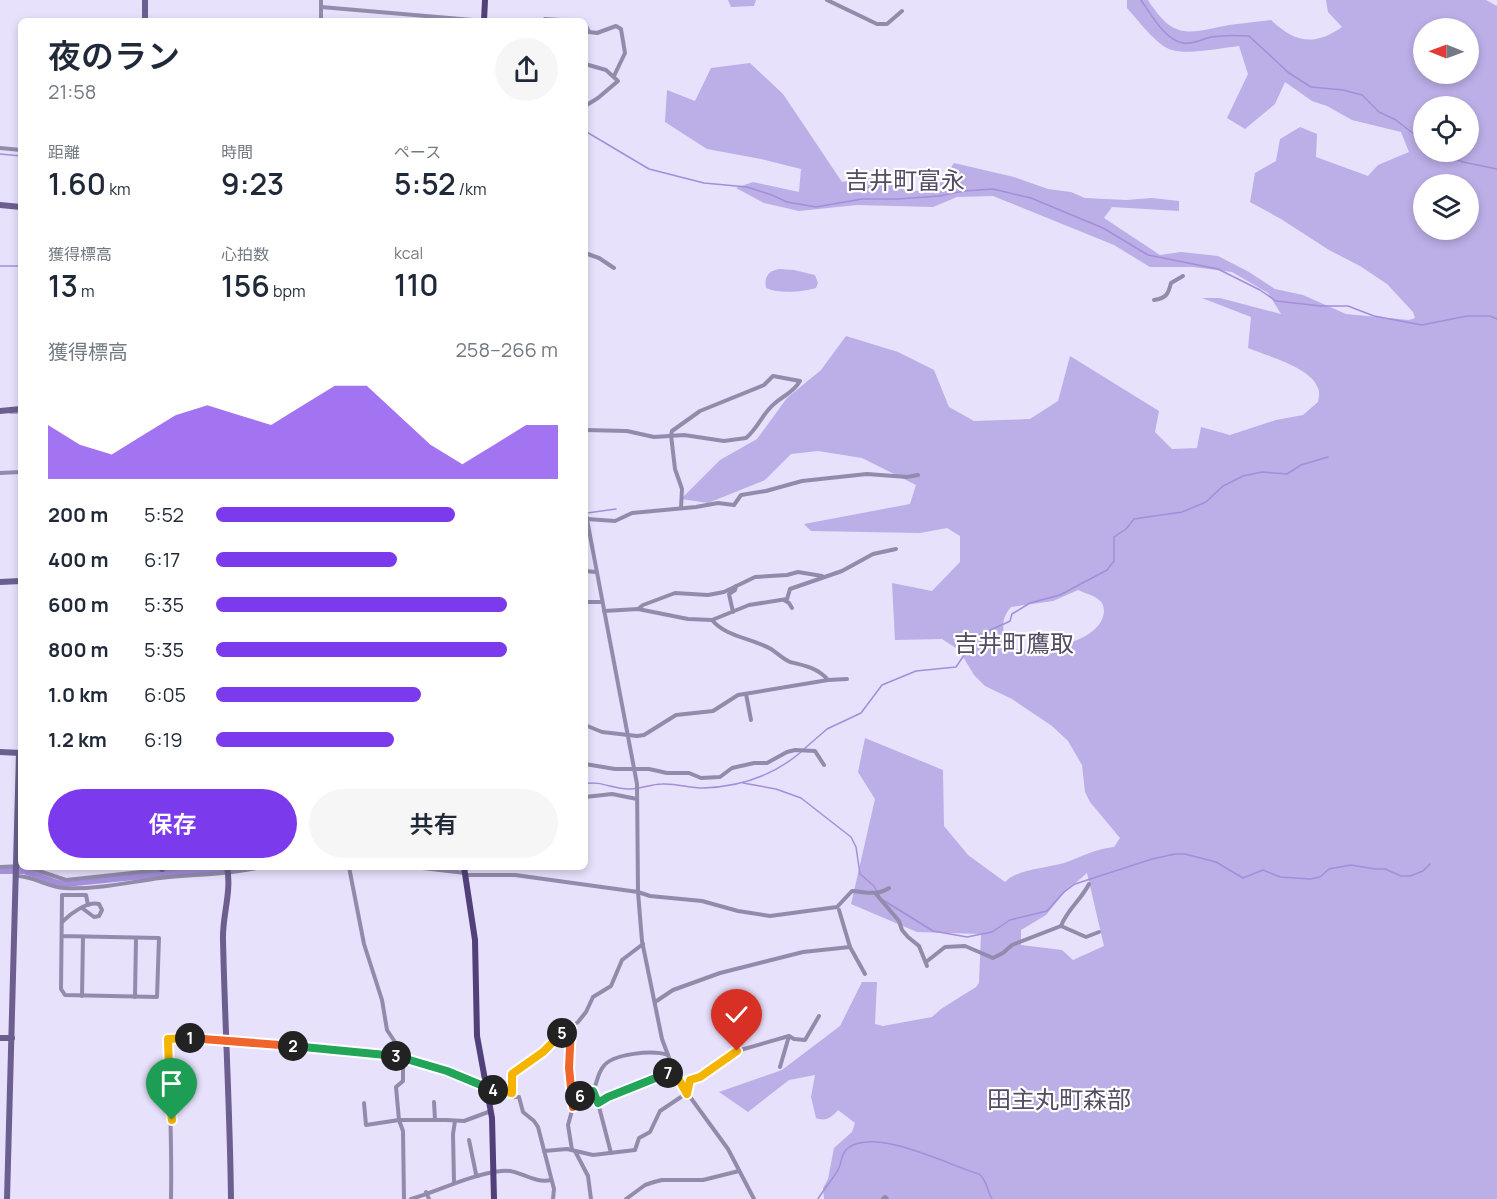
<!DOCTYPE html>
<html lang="ja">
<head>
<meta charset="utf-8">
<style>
	body { margin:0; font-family:Manrope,"Noto Sans JP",sans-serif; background:#f6f6f7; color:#1f2937; height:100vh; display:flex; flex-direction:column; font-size:22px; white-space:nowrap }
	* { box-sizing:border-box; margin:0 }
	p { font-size:20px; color:#747a83 }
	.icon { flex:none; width:33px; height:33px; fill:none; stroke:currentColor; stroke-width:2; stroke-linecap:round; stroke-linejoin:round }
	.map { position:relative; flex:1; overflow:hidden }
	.panel { position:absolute; left:18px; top:18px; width:570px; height:852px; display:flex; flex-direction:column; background:#fff; border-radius:9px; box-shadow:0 3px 9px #0003 }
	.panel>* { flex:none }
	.needle { width:39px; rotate:271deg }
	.controls { position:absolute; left:1413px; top:18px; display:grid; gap:12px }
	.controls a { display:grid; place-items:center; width:66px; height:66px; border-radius:50%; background:#fff; box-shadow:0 3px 9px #0003; font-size:30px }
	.pin { position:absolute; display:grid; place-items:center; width:51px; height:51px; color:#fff; margin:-62px -26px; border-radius:50% 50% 50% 0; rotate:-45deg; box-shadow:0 0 6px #0007 }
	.pin .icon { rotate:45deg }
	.km { position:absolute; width:30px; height:30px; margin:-15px; border-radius:50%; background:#222; color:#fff; font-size:16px; line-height:30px; text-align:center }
	.round { display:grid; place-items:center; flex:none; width:63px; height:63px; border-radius:32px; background:#f6f6f7 }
	.headline { display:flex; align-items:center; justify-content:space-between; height:102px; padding:0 30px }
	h1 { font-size:33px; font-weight:600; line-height:45px }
	.stats { display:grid; grid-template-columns:repeat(3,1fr); gap:9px; height:102px; padding:6px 30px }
	.stats div { display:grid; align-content:center }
	.stats b { font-size:30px; font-weight:600 }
	.stats small { font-size:16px; font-weight:400 }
	.stats p { font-size:16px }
	.chart { height:168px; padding:12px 30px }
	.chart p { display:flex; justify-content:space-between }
	.chart svg { width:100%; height:108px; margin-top:6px; fill:#7c3aed; opacity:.7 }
	.action { display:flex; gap:12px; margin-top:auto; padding:12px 30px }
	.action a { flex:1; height:69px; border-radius:36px; background:#7c3aed; color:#fff; font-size:24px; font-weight:600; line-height:69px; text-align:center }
	.action a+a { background:#f6f6f7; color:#1f2937 }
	ul { padding:0 30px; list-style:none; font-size:20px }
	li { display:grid; grid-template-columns:96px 72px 1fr; align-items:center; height:45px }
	li i { height:15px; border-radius:8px; background:#7c3aed }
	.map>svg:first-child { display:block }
</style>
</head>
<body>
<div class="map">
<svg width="1497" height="1199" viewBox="0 0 1497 1199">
	<rect width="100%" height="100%" fill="#e7e1fc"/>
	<g fill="#bcaee7" fill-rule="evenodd">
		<polygon points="728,0 756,0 754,6 731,7"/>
		<path d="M 1127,0 L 1148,0 C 1174,41 1188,33 1229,25 C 1243,23 1257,22 1271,20 C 1294,42 1314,47 1342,27 L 1328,12 L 1326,0 L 1486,0 L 1497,6 L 1497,1199 L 824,1199 L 823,1188 L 828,1179 L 834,1148 L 852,1132 L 855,1123 L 838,1110 C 832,1117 826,1122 816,1118 L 811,1097 L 815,1075 L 789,1080 L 748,1112 L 719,1092 L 782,1070 L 840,1026 L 862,982 L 877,982 L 875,1024 L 883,1026 L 932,1017 L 941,1009 L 976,987 L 979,983 L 981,934 L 917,932 L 851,904 L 875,799 L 858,772 L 865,738 L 943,770 L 944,826 L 968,855 L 1005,882 C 1017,869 1047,868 1064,863 C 1081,857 1095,849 1114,847 L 1120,838 L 1090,802 L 1085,792 L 1082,765 L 1068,741 L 1052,726 L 1012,699 L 985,686 L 974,675 L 959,650 L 942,639 L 895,640 L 892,583 L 932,591 L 960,562 L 960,536 L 947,528 L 920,533 L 811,531 L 804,524 L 910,504 L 916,485 L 862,458 L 818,451 L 791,454 L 765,480 L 708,503 L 681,499 L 720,460 L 757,439 L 787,398 L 821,370 L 846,336 L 898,352 L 934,370 L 949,407 L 974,421 L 1030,419 L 1058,401 L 1070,356 L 1159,411 L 1155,432 L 1172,449 L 1197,448 L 1201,427 L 1230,435 L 1276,420 L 1303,415 L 1318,402 C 1319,397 1320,392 1318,388 C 1311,367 1267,356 1248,348 L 1251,317 L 1202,298 L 1220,298 L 1281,314 L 1268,293 L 1232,272 L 1193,267 L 1150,267 L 1114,245 L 993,196 L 957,197 L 933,207 L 857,205 L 799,211 L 764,203 L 736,188 L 753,182 L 799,192 L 801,169 L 761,159 L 707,149 L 665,122 L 667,90 L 695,101 L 711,68 L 750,63 L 783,94 L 842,182 L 867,178 L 886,180 L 909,192 L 929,189 L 941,182 L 954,163 L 1014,177 L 1048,189 L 1071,192 L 1085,198 L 1126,200 L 1152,198 L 1179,201 L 1179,211 L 1112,207 L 1104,218 L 1160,255 L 1181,252 L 1218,256 L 1249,272 L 1275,289 L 1303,295 L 1346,314 L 1409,320 L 1415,318 L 1413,312 L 1387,284 L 1360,266 L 1329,250 L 1281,219 L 1250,202 L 1255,173 L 1276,161 L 1280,139 L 1300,127 L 1317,134 L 1316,157 L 1368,176 L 1378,165 L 1409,152 L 1401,132 L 1352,120 L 1327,106 L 1312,101 L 1285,82 L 1275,104 L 1245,129 L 1227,118 L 1248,74 L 1239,46 C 1220,48 1189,55 1172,50 C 1157,46 1138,20 1127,8 ZM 1424,28 L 1468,28 L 1468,74 L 1424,74 ZM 1424,106 L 1468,106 L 1468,152 L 1424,152 ZM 1424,184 L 1468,184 L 1468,230 L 1424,230 ZM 1078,590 C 1084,593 1094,595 1099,600 C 1103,602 1104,608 1104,612 C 1101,640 1053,649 1031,649 C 1026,649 1018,651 1013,648 C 1008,646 1005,638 1004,633 C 1002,622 1004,615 1011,607 L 1053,601 ZM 1087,873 L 1104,946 L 1073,960 L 1062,950 L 1021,945 L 1021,930 L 1046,915 L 1064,893 Z"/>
		<path d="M 779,269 L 794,270 L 815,275 L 818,283 L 816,288 C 802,292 779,294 766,288 C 764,277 768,271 779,269 Z"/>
	</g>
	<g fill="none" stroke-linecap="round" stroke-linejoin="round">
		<g stroke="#a38eda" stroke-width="1.5">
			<path d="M 1141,0 C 1151,14 1165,40 1183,43 C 1193,45 1202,39 1211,37 C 1224,35 1236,35 1249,36 L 1289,73 L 1311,87 L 1343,90 L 1362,95 L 1379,112 L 1396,120 L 1424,142"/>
			<polyline points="585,131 649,169 704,183 747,187 772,195 787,202 816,207 862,199 899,199 939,196 964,191 993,189 1031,198 1103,228 1148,255 1218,269 1260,290 1276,301 1321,306 1348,306 1374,316 1422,325 1467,316 1490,316 1497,319"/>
			<polyline points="1438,152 1463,162 1497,169"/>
			<polyline points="0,154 21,156"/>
			<polyline points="0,266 21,266"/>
			<polyline points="10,413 21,413"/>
			<polyline points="587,513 616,509"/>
			<polyline points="804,749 827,729 861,713 882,685 916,671 956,667 977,636 1006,623 1010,621 1012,614 1030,603 1060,595 1107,570 1114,561 1114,537 1126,529 1134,519 1182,512 1206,502 1223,486 1243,476 1262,472 1287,474 1301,465 1328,457"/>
			<polyline points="743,783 776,789 801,798 851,837 856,847 860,874 874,886 880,897"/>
			<path d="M 585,784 C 601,780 614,790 630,789 C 641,789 651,784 662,784 C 676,783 689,788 703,788 C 739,787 773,776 801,752"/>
			<polyline points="883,900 933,931 967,937 992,932 1010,920 1047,911 1064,892 1075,884 1152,859 1175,854 1185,854 1216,862 1243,878 1263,870 1280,877 1310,879 1320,877 1329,869 1351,865 1375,869 1385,869 1401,876 1410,876 1423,871 1430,864"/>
			<path d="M 818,1199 C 824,1189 833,1179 839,1168 C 842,1161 841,1153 848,1148 C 876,1127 948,1165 979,1174 C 987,1180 987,1191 992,1199"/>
		</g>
		<polyline stroke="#a38eda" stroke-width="6" points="0,871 24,871 58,883 65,884 234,867"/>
		<g stroke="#938bac" stroke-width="4">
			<polyline points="827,0 877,24 887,24 902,11"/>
			<polyline points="321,7 484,21 508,21"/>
			<polyline points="321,21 321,0"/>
			<polyline points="541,21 545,19 577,21"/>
			<polyline points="585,24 589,32 597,33 616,26 621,29 625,53 614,76"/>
			<polyline points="585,64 606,70 618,81 598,98 585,106"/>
			<polyline points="0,148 21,150"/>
			<polyline points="585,253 599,258 614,268"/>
			<path d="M 1154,300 C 1166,298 1168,295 1171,283 L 1183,276"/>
			<path d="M 585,430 L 627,431 L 654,437 L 684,435 L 724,441 L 746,438 C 758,428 763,413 774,404 C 784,395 793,393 800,381 L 773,376 L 764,385 L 700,411 L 672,431 L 671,435 L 675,469 L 682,489 L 681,508"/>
			<polyline points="0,473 21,472"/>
			<polyline points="585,509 637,784 638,892 642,941 662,1039 677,1079 728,1149 754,1199"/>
			<polyline points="587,519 615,521 632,513 696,507 718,503 734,505 741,495 766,491 802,481 867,474 907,477 918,475"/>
			<polyline points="585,571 596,572"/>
			<polyline points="784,600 789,603 792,608"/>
			<polyline points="585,602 602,602"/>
			<polyline points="638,609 643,605 675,593 708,595 724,592 755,577 787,575 798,572 822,576"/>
			<polyline points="604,611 638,609 688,619 712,620 749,605 787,599 790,589 842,571 873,554 896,549"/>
			<polyline points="733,612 729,594 735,590 736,586"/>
			<path d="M 712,620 C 726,637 752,638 771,649 C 777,653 783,659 790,662 C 803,665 818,668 828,680"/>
			<polyline points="746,694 751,720"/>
			<polyline points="585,725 602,732 637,736 644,735 676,715 713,711 738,695 828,680 847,679"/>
			<polyline points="585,764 615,769 649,769 667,773 689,773 701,778 720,777 732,768 754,763 767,763 787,752 795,750 815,751 824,765"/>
			<polyline points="585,797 612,794 637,799"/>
			<polyline points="0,867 21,866"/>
			<polyline points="27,867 66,880 188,867"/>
			<polyline points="349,867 364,944 382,1000 387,1030 403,1054 403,1081 396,1087 399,1120 403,1131 404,1199"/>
			<polyline points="414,867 465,873"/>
			<path d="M 465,875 L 515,875 L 638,892 L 650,896 L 702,901 L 738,911 L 770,916 L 837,907 L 852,891 C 866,892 877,896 889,888"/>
			<path d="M 16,876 C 34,876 47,887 64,888 C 95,890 130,882 160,878 C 194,874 227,875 261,867"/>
			<polyline points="876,894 899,921 902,930 908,937 919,946 927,966"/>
			<polyline points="839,910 850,947 865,974"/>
			<path d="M 62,922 C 70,914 87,901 99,904 L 102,910 L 99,916 L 94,917 L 82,908"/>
			<polyline points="1061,926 1086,937 1099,932"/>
			<polyline points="62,936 159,938 157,997 65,995 61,989 62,895 86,895 88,905"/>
			<path d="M 926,962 L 945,947 L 965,946 L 993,958 L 1003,953 L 1012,945 L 1061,926 C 1067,910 1081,900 1089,884"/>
			<polyline points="82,996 83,937"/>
			<polyline points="135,997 136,938"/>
			<polyline points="655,1002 673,990 720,973 803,952 850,947"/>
			<polyline points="571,1027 569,1068 574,1103"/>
			<polyline points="780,1067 789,1036 794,1039 805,1040 819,1016"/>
			<polyline points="593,1091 598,1103 611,1153"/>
			<polyline points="512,1093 512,1075 514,1072 543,1052 559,1036 578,1022 586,1012 593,997 611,986 622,960 643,944"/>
			<polyline points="434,1102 435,1120"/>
			<polyline points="364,1103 366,1125 399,1120 446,1120 464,1121 491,1111"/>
			<polyline points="598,1103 608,1097 674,1071"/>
			<polyline points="469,1140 476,1174 478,1176"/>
			<path d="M 572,1150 L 568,1125 L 573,1107 L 579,1096 L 594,1089 C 597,1082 598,1073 603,1067 C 612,1053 654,1050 668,1055"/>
			<polyline points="544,1151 567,1149 593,1155 635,1150 639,1138 650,1132 660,1111 687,1093 690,1081 700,1077 737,1051 789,1036"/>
			<polyline points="575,1151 588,1176 591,1199"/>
			<polyline points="454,1183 453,1134 455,1121"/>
			<polyline points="426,1192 429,1199"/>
			<path d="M 171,1199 C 172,1146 170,1094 168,1041 L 170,1037 L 181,1037 L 385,1054 L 448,1071 L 488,1089 L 512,1093 L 515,1097 L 519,1097 L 523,1112 L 534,1121 L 538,1127 L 554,1189 L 553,1199"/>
			<path d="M 411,1199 C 441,1190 469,1175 501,1171 C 518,1168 532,1184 551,1180"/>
			<polyline points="626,1199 645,1185 654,1182 662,1180 703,1180 739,1171"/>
			<polyline points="883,1199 885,1197 887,1199"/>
		</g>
		<g stroke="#6c5f8f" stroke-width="6">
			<polyline points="145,0 145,21"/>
			<polyline points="0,205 21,207"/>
			<polyline points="0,411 21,409"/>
			<polyline points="0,582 21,581"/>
			<polyline points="0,752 21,753"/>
			<polyline points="162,867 162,869"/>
			<path d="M 227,867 C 232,892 222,916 223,940 C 225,1027 230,1113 231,1199"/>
			<polyline points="0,1038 12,1038"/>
			<polyline points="7,1199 19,753"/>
		</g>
		<g stroke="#514079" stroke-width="6">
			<polyline points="484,21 485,0"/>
			<polyline points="464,867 475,940 477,1036 492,1118 494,1199"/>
		</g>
	</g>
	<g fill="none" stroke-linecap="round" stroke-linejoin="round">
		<defs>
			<polyline id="split-1" points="172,1120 170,1103 168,1039 190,1038"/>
			<polyline id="split-2" points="190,1038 293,1046"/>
			<polyline id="split-3" points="293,1046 396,1056"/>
			<polyline id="split-4" points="396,1056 447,1071 493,1090"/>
			<polyline id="split-5" points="493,1090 512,1093 512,1074 543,1052 562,1033"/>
			<polyline id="split-6" points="562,1033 571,1027 569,1068 573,1107 580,1096"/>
			<polyline id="split-7" points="580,1096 593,1091 598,1103 608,1097 668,1073"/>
			<polyline id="split-8" points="668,1073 674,1071 687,1094 690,1080 700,1077 737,1051"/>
		</defs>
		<use href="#split-1" stroke="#fff" stroke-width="12"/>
		<use href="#split-2" stroke="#fff" stroke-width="12"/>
		<use href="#split-3" stroke="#fff" stroke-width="12"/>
		<use href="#split-4" stroke="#fff" stroke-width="12"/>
		<use href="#split-5" stroke="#fff" stroke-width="12"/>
		<use href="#split-6" stroke="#fff" stroke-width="12"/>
		<use href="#split-7" stroke="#fff" stroke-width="12"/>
		<use href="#split-8" stroke="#fff" stroke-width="12"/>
		<use href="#split-1" stroke="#f5b400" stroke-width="8"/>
		<use href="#split-2" stroke="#f0652b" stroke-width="8"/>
		<use href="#split-3" stroke="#22a559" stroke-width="8"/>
		<use href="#split-4" stroke="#22a559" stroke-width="8"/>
		<use href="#split-5" stroke="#f5b400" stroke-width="8"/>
		<use href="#split-6" stroke="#f0652b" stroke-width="8"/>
		<use href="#split-7" stroke="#22a559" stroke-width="8"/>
		<use href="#split-8" stroke="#f5b400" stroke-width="8"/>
	</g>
	<g text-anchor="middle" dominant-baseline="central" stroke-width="4.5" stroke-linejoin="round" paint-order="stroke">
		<g font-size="24" fill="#524d63" stroke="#fff">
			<text x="905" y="179">吉井町富永</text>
			<text x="1014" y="642">吉井町鷹取</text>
			<text x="1059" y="1098">田主丸町森部</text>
		</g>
	</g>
</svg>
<div class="controls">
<a><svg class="needle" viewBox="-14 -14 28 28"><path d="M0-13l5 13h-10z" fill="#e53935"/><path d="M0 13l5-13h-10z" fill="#747a83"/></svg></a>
<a><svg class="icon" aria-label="locate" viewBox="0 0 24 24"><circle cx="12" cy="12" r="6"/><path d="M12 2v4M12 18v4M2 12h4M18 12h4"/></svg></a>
<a><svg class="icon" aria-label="layers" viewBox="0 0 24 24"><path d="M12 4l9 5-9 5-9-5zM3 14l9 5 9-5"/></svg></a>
</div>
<div class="pin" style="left:172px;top:1120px;background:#1e9e55"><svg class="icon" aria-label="arrive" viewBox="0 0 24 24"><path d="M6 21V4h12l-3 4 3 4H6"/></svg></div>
<div class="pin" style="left:737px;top:1051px;background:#d93025"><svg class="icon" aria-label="check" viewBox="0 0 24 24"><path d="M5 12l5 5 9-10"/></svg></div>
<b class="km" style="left:190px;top:1038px">1</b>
<b class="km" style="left:293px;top:1046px">2</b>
<b class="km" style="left:396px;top:1056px">3</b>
<b class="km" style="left:493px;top:1090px">4</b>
<b class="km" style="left:562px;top:1033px">5</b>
<b class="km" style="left:580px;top:1096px">6</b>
<b class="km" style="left:668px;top:1073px">7</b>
<section class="panel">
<div class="headline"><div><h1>夜のラン</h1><p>21:58</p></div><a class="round"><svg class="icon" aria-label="share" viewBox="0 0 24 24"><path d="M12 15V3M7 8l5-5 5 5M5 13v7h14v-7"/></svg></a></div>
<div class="stats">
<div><p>距離</p><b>1.60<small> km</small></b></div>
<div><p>時間</p><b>9:23</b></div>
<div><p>ペース</p><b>5:52<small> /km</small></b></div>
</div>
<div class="stats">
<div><p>獲得標高</p><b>13<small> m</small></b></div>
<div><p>心拍数</p><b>156<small> bpm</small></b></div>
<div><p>kcal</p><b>110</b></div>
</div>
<div class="chart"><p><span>獲得標高</span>258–266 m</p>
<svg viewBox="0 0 160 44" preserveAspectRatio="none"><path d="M0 44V22L10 30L20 34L30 26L40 18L50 14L60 18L70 22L80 14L90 6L100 6L110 18L120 30L130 38L140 30L150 22L160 22V44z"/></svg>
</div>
<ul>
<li><b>200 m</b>5:52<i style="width:70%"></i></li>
<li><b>400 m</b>6:17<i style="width:53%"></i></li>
<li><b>600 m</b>5:35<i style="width:85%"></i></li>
<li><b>800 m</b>5:35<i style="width:85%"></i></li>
<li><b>1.0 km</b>6:05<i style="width:60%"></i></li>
<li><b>1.2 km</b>6:19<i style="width:52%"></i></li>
</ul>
<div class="action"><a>保存</a><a>共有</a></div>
</section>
</div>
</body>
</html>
